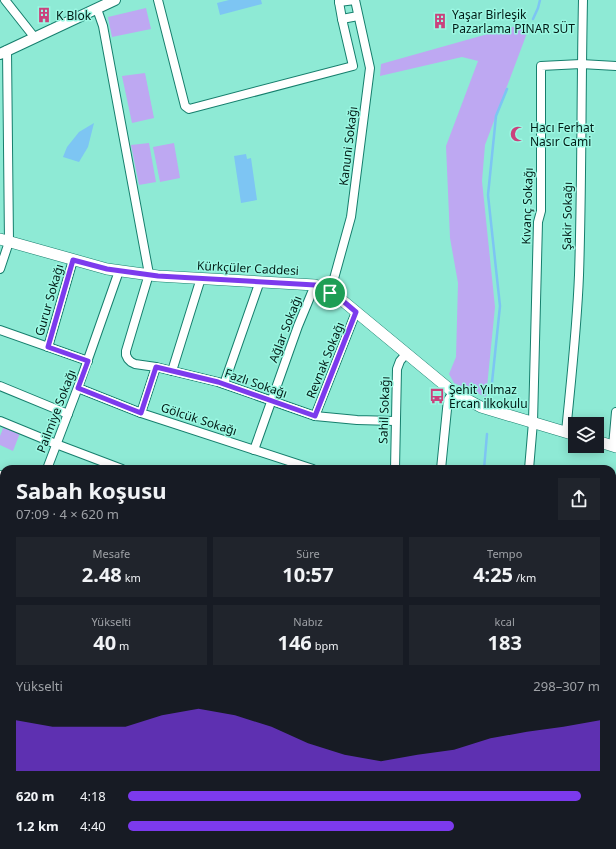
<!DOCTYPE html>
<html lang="tr">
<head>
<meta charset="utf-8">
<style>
	body { margin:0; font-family:"Noto Sans",sans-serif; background:#20242c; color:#f1f3f6; height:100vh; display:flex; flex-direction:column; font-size:15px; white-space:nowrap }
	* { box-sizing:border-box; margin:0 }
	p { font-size:13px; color:#9ea1a6 }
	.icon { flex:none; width:22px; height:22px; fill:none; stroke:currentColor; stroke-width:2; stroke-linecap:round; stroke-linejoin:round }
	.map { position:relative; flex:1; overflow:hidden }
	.drawer { position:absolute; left:0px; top:465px; width:616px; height:384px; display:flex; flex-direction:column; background:#171b24; border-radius:12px 12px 0 0; box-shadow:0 2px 10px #0003 }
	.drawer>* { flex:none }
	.tools { position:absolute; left:568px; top:417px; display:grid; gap:8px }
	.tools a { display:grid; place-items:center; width:36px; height:36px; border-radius:0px; background:#171b24; box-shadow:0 2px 10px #0003; font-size:20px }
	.pin { position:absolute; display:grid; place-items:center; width:34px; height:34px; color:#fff; margin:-17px; border:2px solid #fff; border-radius:50%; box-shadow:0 1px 4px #0007 }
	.round { display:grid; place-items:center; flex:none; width:42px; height:42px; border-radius:0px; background:#20242c }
	.headline { display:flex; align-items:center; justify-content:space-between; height:68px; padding:0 16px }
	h1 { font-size:22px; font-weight:700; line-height:30px }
	.stats { display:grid; grid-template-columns:repeat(3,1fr); gap:6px; height:68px; padding:4px 16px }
	.stats div { display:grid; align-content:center; border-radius:0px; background:#20242c; text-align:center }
	.stats b { font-size:20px; font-weight:700 }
	.stats small { font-size:11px; font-weight:400 }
	.stats p { font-size:11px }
	.chart { height:112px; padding:8px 16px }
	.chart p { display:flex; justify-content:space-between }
	.chart svg { width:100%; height:72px; margin-top:4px; fill:#7c3aed; opacity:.7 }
	ul { padding:0 16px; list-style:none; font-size:13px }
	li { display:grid; grid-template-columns:64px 48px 1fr; align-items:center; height:30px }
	li i { height:10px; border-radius:5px; background:#7c3aed }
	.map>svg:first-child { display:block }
</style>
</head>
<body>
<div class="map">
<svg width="616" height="849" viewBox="0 0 616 849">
	<rect width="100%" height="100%" fill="#8eead5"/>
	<g fill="#bea8f2">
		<polygon points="146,8 151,29 112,37 108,17"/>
		<polygon points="520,25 527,33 485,145 482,181 495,307 486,397 454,383 449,374 456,357 458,283 450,238 446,146 478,61 462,57 380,76 381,64"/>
		<polygon points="145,73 154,118 132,123 122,76"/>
		<polygon points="149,143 156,182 139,185 131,145"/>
		<polygon points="174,143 180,178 160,182 153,147"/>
		<polygon points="4,426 20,433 13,451 0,445 0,436"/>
		<polygon points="616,606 616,625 612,637 612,619"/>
	</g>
	<g fill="#7dc5f3">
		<polygon points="229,0 261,0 262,4 220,15 217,3"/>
		<polygon points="94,123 88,147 79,162 63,157 67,147 79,132"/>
		<polygon points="246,154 247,159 251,158 257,200 241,203 234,156"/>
	</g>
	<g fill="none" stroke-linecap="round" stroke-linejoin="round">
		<g stroke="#7dc5f3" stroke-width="2.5">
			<polyline points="533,19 538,8 540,0"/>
			<polyline points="491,392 500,306 488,195 496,116 507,89"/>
			<polyline points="484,469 487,434"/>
			<polyline points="508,849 509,845"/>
		</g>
		<defs>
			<g id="minor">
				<polyline points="5,0 35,38"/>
				<polyline points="158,0 185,106 189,109 353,66 342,19 358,16"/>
				<polyline points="339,0 339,2 355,0"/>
				<polyline points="339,2 342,19"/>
				<polyline points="97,9 103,26 149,274 126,351 126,355 128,359 131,362 135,364 156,367 218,382 315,416 357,420 395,421"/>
				<polyline points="0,269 9,242 7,50"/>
				<polyline points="330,293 351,217 370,68 355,0"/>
				<polyline points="0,330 88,361"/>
				<polyline points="48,347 73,260"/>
				<polyline points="172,371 201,278"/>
				<polyline points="224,384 260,281"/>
				<polyline points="0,386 68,414"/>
				<polyline points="78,388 141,413 313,469"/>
				<polyline points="141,413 156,367"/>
				<polyline points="315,416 356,312"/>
				<polyline points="0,421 56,444 122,469"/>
				<path d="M 566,432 C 571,380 577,328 579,275 C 582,184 581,92 583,0"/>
				<polyline points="613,446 616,412"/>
				<polyline points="254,450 298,326 315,285"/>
				<polyline points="47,469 80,382 119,271"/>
				<polyline points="395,469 397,369 400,361 406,354"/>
				<polyline points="441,469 447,409 448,400 453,392"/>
				<polyline points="529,469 533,422 538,222 541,211 541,66 581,64 616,66"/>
				<polyline points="0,475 4,477"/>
				<polyline points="0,530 4,532"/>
				<polyline points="0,591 4,581"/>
				<polyline points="0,642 4,644"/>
				<polyline points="612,669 616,670"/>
				<polyline points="0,719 4,721"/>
				<polyline points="0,744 4,744"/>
				<polyline points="0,795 4,795"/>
				<polyline points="365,845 376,849"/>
				<polyline points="0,846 52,848 54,849"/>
				<polyline points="141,849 144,845"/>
				<polyline points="205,849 207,845"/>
				<polyline points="269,849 270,845"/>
				<polyline points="395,849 397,845"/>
			</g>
			<polyline id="tertiary" points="0,54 115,0"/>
			<g id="secondary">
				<polyline points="0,239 107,269 158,276 315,285 343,301 453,392 481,407 575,435"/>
				<polyline points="597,441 616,447"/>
			</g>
			<g id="primary">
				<polyline points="612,596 616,582"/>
				<polyline points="612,652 616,639"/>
				<polyline points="533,849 534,845"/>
				<polyline points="547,849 548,845"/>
			</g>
		</defs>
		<use href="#minor" stroke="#167f6d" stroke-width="10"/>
		<use href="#tertiary" stroke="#167f6d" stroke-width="12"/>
		<use href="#secondary" stroke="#167f6d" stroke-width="12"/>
		<use href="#primary" stroke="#167f6d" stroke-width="14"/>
		<use href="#minor" stroke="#fff" stroke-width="8"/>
		<use href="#tertiary" stroke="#fff" stroke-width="10"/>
		<use href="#secondary" stroke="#fff" stroke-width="11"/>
		<use href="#primary" stroke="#fff" stroke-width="12"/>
	</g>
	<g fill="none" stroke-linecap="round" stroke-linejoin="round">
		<defs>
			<polygon id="route" points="73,260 107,269 158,276 315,285 343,301 356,312 315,416 218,382 156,367 141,413 78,388 88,361 48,347"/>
		</defs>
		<use href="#route" stroke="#fff" stroke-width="8"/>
		<use href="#route" stroke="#7c3aed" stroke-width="5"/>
	</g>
	<defs>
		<symbol id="building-bare" viewBox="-9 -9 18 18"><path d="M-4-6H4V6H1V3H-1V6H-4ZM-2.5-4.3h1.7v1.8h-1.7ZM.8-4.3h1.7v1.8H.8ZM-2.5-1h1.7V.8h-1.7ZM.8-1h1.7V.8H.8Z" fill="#ca417c" stroke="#9bf7e2" stroke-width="2.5" paint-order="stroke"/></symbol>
		<symbol id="mosque-bare" viewBox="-9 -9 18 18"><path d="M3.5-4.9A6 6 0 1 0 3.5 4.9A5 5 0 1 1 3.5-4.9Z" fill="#ca417c" stroke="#9bf7e2" stroke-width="2.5" paint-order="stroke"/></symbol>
		<symbol id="bus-bare" viewBox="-9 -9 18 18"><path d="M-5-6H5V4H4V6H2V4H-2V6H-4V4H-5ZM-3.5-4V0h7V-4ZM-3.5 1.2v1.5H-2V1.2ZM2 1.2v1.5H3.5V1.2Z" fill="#ca417c" stroke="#9bf7e2" stroke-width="2.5" paint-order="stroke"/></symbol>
	</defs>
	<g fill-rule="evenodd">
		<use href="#building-bare" x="33" y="4" width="22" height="22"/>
		<use href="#building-bare" x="429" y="10" width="22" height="22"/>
		<use href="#mosque-bare" x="507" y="123" width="22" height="22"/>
		<use href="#bus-bare" x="426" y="385" width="22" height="22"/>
	</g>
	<g text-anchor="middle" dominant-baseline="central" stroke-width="3" stroke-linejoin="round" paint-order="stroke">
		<g font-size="12" fill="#001b15" stroke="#9bf7e2" text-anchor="start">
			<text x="452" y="14">Yaşar Birleşik<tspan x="452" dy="14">Pazarlama PINAR SÜT</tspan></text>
			<text x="56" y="15">K Blok</text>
			<text x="530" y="127">Hacı Ferhat<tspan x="530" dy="14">Nasır Cami</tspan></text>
			<text x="449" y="389">Şehit Yılmaz<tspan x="449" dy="14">Ercan ilkokulu</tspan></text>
		</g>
		<g font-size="12" fill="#001b15" stroke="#9bf7e2">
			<text transform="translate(348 146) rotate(-83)">Kanuni Sokağı</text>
			<text transform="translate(527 206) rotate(-88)">Kıvanç Sokağı</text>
			<text transform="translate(567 216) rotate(-89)">Şakir Sokağı</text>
			<text transform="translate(248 268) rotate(3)">Kürkçüler Caddesi</text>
			<text transform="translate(49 300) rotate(-74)">Gurur Sokağı</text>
			<text transform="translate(285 329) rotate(-69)">Ağlar Sokağı</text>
			<text transform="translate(325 360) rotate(-68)">Revnak Sokağı</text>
			<text transform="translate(256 383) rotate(19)">Fazlı Sokağı</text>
			<text transform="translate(384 410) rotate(-88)">Sahil Sokağı</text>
			<text transform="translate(56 411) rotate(-69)">Pailmiye Sokağı</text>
			<text transform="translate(199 419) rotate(18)">Gölcük Sokağı</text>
		</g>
	</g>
</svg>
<div class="tools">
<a><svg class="icon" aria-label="layers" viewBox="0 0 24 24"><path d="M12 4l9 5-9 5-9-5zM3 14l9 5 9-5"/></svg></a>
</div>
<div class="pin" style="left:330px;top:293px;background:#1e9e55"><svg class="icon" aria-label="arrive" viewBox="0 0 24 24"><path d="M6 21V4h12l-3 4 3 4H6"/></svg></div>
<section class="drawer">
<div class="headline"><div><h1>Sabah koşusu</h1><p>07:09 · 4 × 620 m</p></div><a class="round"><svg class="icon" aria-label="share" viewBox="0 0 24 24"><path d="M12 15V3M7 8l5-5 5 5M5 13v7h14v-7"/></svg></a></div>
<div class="stats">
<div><p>Mesafe</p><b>2.48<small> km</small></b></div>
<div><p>Süre</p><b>10:57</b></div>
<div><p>Tempo</p><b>4:25<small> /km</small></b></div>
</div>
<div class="stats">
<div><p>Yükselti</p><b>40<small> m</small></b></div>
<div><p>Nabız</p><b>146<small> bpm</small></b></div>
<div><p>kcal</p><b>183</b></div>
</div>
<div class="chart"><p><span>Yükselti</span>298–307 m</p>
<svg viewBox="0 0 160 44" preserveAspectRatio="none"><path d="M0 44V13L10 17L20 17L30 17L40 10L50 6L60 10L70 17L80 27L90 34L100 38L110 34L120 31L130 24L140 20L150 17L160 13V44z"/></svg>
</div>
<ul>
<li><b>620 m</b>4:18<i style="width:96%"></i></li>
<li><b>1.2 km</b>4:40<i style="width:69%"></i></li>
</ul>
</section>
</div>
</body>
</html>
